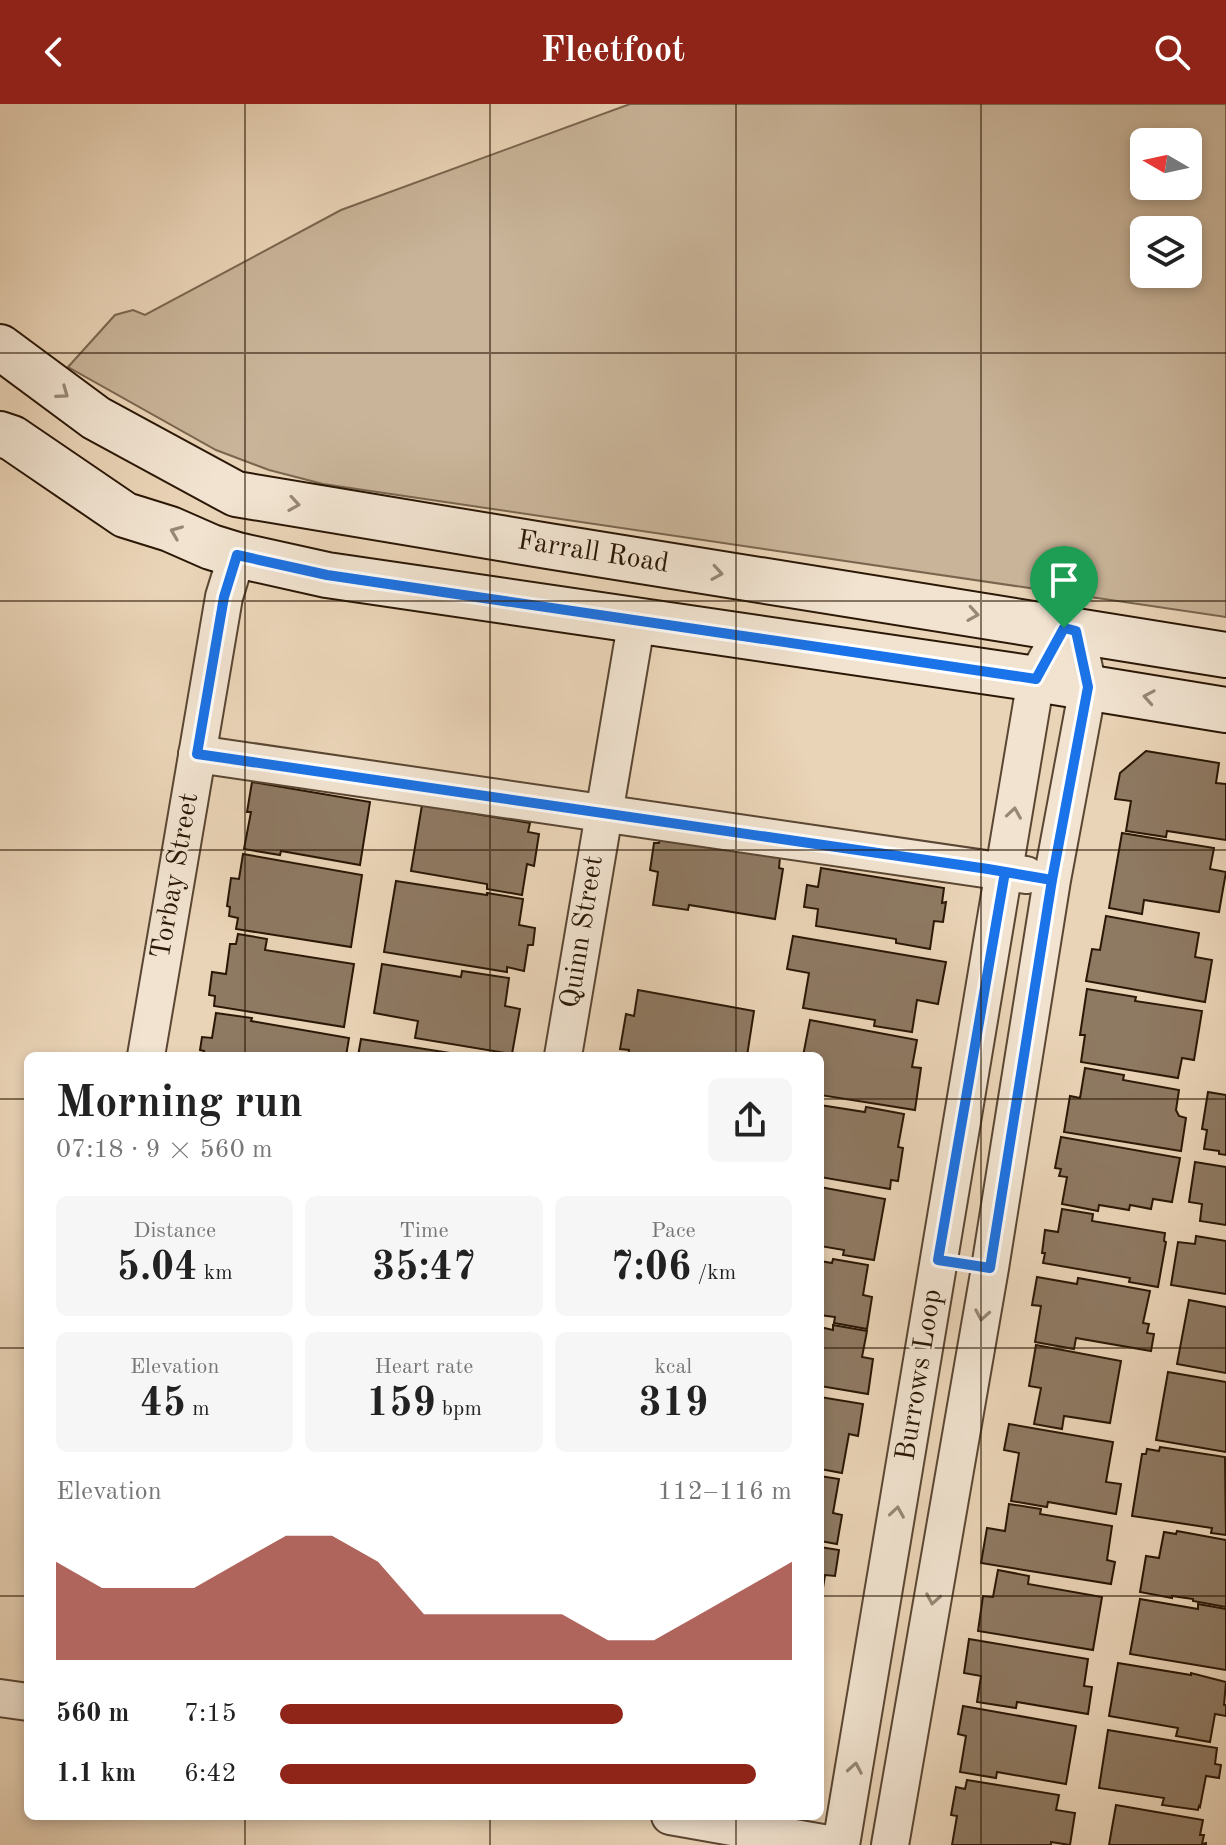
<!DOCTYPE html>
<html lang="en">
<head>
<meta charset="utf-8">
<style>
	body { margin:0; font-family:"Old Standard TT",serif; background:#f6f6f6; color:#222; height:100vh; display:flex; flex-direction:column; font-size:30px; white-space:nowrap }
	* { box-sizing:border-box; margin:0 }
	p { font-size:26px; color:#767676 }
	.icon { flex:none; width:44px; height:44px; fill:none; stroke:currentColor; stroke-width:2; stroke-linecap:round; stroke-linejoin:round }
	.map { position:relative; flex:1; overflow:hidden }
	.side { position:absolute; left:24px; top:948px; width:800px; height:768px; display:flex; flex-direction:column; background:#fff; border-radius:12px; box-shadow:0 4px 12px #0003 }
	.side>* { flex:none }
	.needle { width:52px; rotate:279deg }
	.tools { position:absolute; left:1130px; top:24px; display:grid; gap:16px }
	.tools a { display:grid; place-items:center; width:72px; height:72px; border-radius:12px; background:#fff; box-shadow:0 4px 12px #0003; font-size:40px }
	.pin { position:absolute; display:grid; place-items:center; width:68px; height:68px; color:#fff; margin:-82px -34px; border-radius:50% 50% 50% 0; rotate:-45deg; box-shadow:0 0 8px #0007 }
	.pin .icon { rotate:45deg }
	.round { display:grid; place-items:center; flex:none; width:84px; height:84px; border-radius:12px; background:#f6f6f6 }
	.head { display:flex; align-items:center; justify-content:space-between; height:136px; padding:0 32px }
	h1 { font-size:44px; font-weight:800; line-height:60px }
	.figures { display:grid; grid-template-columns:repeat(3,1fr); gap:12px; height:136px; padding:8px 32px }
	.figures div { display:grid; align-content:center; border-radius:12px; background:#f6f6f6; text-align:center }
	.figures b { font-size:40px; font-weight:800 }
	.figures small { font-size:22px; font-weight:400 }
	.figures p { font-size:22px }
	.chart { height:224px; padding:16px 32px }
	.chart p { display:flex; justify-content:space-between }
	.chart svg { width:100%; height:144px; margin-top:8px; fill:#8f2418; opacity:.7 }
	ul { padding:0 32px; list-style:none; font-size:26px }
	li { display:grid; grid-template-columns:128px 96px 1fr; align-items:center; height:60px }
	li i { height:20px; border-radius:10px; background:#8f2418 }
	header { display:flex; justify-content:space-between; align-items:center; height:104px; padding:0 32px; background:#8f2418; color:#fff; font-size:36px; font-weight:800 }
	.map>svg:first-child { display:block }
</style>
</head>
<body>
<header><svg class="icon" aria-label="back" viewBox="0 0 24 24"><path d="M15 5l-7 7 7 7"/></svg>Fleetfoot<svg class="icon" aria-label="search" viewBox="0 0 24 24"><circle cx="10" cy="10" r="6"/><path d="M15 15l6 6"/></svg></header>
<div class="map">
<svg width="1226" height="1741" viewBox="0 0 1226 1741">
	<rect width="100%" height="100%" fill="#ead4b7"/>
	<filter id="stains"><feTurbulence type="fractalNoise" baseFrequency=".0025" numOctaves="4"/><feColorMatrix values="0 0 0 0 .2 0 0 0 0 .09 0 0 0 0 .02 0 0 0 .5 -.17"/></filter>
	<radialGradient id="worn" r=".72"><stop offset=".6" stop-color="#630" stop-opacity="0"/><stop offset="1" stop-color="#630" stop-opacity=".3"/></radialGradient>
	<path fill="#c9b499" stroke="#7a664f" stroke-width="2" fill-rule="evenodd" d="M 630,0 L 1226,0 L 1226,513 L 323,380 L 269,366 L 216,346 L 68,263 L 115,211 L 133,206 L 145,211 L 341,106 ZM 1144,38 L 1188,38 L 1188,82 L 1144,82 ZM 1144,126 L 1188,126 L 1188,170 L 1144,170 Z"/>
	<g fill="#8e7962" stroke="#2a1705" stroke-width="2">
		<polygon points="1146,647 1219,659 1216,679 1226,680 1226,736 1167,727 1166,733 1126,727 1131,697 1115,695 1120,669"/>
		<polygon points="252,678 370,698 360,761 281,747 280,751 244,745 251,708 247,708"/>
		<polygon points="422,701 530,719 528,728 539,730 534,762 527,760 522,791 487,785 487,780 411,767"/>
		<polygon points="1122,729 1214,744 1210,765 1226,768 1219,808 1144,796 1142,810 1109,804"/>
		<polygon points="660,734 780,753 779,764 783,765 775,815 689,801 688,806 653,801 658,768 650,766 654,739 659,739"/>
		<polygon points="243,750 362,771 351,843 236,825 238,814 229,812 230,803 227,802 231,774 239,775"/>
		<polygon points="821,764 944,784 942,799 946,798 943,818 934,817 930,845 896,839 896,835 816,822 818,805 804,803 807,781 818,783"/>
		<polygon points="396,777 487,791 487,789 523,795 519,821 535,824 533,841 528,841 524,867 507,863 507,868 384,848"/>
		<polygon points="1106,812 1199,829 1195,853 1212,856 1205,898 1086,877 1092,845 1100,846"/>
		<polygon points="238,830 267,835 265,846 354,860 344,923 214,902 215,892 209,891 212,868 226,870 230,840 236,840"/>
		<polygon points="793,832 946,858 938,900 917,896 912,928 874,922 875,916 803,904 809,869 787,865"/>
		<polygon points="382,860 461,873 462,867 509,874 505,902 520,905 512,950 415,934 418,917 374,909"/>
		<polygon points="1087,885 1136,893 1135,897 1202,907 1194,956 1182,954 1178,974 1081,958 1085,931 1080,931"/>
		<polygon points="638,886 754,907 747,952 628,952 629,946 620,945 626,910 634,912"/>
		<polygon points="216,909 252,914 251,917 349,934 346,952 203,952 204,947 200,946 202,933 212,934"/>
		<polygon points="810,916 917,936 912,963 921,964 915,1006 820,991 820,952 803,952"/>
		<polygon points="361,935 469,952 358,952"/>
		<polygon points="1085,964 1124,971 1123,976 1179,986 1176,1006 1179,1012 1186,1014 1181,1047 1064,1028 1070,992 1080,994"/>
		<polygon points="1208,988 1226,991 1226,1051 1219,1050 1219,1047 1204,1045 1207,1026 1202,1025"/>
		<polygon points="820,1001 865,1008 866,1003 904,1010 898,1043 903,1044 898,1077 891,1076 890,1085 820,1073"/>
		<polygon points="1061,1033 1180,1054 1172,1098 1153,1095 1151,1105 1130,1101 1129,1106 1099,1101 1098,1107 1062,1100 1067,1073 1059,1072 1061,1065 1055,1064"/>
		<polygon points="1195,1058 1226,1063 1226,1121 1200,1117 1202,1100 1189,1098"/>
		<polygon points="820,1083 885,1095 874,1156 843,1151 844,1146 820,1142"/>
		<polygon points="1062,1105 1093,1110 1092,1117 1165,1129 1164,1137 1166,1138 1158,1183 1129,1178 1130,1174 1043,1159 1045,1149 1042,1149 1045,1126 1058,1128"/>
		<polygon points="1196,1132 1226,1137 1226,1190 1171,1181 1178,1138 1195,1140"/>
		<polygon points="833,1155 868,1161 863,1191 872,1193 867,1225 834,1219 835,1213 820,1211 820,1157 832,1159"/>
		<polygon points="1037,1173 1077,1180 1078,1174 1150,1187 1143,1219 1149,1220 1147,1229 1154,1230 1151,1247 1076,1234 1074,1245 1035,1238 1041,1202 1032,1201"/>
		<polygon points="1189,1196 1226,1203 1226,1269 1177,1260"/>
		<polygon points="833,1221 867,1227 862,1253 873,1255 868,1290 820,1282 820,1223 833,1226"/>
		<polygon points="1036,1241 1121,1257 1110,1319 1064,1312 1062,1325 1034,1320 1041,1284 1029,1282"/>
		<polygon points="1168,1268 1226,1278 1226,1348 1156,1336"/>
		<polygon points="820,1293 863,1300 858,1332 849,1330 842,1369 820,1365"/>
		<polygon points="1009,1320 1113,1338 1106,1378 1121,1380 1116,1410 1048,1398 1047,1403 1011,1397 1019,1349 1004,1346"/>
		<polygon points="1160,1343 1225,1353 1226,1431 1211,1429 1212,1424 1132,1412 1142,1350 1146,1350 1147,1345 1159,1347"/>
		<polygon points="820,1372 839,1375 833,1409 842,1411 837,1440 820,1437"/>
		<polygon points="1009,1400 1041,1405 1040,1410 1112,1422 1107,1456 1115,1458 1111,1480 981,1459 987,1424 1005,1427"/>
		<polygon points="1177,1427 1226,1436 1226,1503 1193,1497 1193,1495 1172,1492 1172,1494 1140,1488 1146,1452 1159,1454 1164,1428 1176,1430"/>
		<polygon points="820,1443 839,1446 835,1472 825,1471 820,1503"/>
		<polygon points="998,1466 1029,1472 1028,1480 1102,1493 1093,1546 978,1527 983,1492 993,1493"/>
		<polygon points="1140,1495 1198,1505 1198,1500 1226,1505 1226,1566 1130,1550"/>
		<polygon points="969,1535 1088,1555 1084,1582 1092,1583 1088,1610 1017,1598 1016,1604 977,1598 981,1572 964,1569"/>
		<polygon points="1118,1559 1191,1571 1191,1569 1226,1578 1224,1601 1226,1601 1226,1612 1215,1610 1210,1638 1176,1632 1178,1624 1109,1612"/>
		<polygon points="963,1602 1076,1622 1066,1680 997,1668 996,1674 960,1668 966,1632 958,1630"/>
		<polygon points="1108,1626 1217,1644 1215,1660 1221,1661 1219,1674 1206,1672 1200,1703 1199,1702 1198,1706 1162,1701 1164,1694 1099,1684"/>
		<polygon points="967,1676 1059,1691 1056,1706 1075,1709 1070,1741 1051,1738 1051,1741 952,1741 957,1712 951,1711 956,1683 965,1685"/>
		<polygon points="1116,1701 1203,1716 1200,1731 1204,1731 1202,1740 1206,1739 1206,1741 1109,1741"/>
	</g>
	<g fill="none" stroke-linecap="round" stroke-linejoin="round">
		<defs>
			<g id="street">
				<polyline points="197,650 1026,771"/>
				<polyline points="146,952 224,493 237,451"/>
				<polyline points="563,952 637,515"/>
				<polyline points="0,1594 28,1598"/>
				<polyline points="670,1712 834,1741"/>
				<polyline points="841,1741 1036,575 1064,524"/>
				<polyline points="890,1741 990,1164 1052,776 1088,583 1076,527"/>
			</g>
			<g id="secondary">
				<polyline points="0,243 96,314 236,390 548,442 1226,551"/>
				<polyline points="0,330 12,334 125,411 170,425 211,443 237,451 327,471 1036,575 1226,606"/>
			</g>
		</defs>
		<use href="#street" stroke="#5a4632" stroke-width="40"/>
		<use href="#secondary" stroke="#2a1705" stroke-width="48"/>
		<use href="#street" stroke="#f1e3d0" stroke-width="36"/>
		<use href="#secondary" stroke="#f1e3d0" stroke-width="44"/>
	</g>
	<defs><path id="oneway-chevron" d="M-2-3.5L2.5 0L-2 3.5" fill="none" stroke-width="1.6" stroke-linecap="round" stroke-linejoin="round" transform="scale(2)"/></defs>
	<g stroke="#978775">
		<use href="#oneway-chevron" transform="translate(63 289) rotate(36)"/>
		<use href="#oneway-chevron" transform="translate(294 400) rotate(9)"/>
		<use href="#oneway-chevron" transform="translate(176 428) rotate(-158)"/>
		<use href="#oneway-chevron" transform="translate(717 469) rotate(9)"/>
		<use href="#oneway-chevron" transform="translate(973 510) rotate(9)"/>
		<use href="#oneway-chevron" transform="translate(1149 593) rotate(-170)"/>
		<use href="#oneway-chevron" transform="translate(1014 709) rotate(-81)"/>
		<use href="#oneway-chevron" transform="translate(982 1211) rotate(100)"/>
		<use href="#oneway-chevron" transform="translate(897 1408) rotate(-81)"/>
		<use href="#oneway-chevron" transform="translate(933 1495) rotate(100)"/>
		<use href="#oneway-chevron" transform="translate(855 1664) rotate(-80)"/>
	</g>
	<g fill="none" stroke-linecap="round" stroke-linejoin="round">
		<defs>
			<polyline id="route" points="1064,524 1036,575 327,471 237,451 224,493 197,650 988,765 1052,776 990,1164 938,1156 1005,768 1052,776 1088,583 1076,527 1064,524"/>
		</defs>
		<use href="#route" stroke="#fff" stroke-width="16"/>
		<use href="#route" stroke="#1a73e8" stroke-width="10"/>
	</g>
	<path fill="none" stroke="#2a1705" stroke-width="2" stroke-opacity="0.55" d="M 245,0 L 245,952M 490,0 L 490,952M 736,0 L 736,952M 981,0 L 981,1741M 0,249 L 1226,249M 0,497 L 1226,497M 0,746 L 1226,746M 0,995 L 28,995M 820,995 L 1226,995M 0,1244 L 28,1244M 820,1244 L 1226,1244M 0,1492 L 28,1492M 820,1492 L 1226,1492M 245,1712 L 245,1741M 490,1712 L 490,1741M 736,1712 L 736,1741"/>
	<g text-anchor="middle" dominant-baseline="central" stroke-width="6" stroke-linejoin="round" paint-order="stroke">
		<g font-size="28" fill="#2a1705" stroke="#f1e3d0">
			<text transform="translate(593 449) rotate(9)">Farrall Road</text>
			<text transform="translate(176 772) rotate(-80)">Torbay Street</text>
			<text transform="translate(583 828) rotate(-81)">Quinn Street</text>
			<text transform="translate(920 1271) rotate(-81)">Burrows Loop</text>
		</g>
	</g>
	<rect width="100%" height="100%" filter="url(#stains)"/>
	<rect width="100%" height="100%" fill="url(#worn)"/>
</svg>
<div class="tools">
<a><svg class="needle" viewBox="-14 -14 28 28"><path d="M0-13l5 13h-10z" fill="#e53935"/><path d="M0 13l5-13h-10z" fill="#767676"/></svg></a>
<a><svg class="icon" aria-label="layers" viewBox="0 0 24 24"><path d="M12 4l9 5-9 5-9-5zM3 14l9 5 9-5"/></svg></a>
</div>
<div class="pin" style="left:1064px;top:524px;background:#1e9e55"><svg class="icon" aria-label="arrive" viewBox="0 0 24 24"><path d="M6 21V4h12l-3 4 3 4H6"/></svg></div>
<section class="side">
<div class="head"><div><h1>Morning run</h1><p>07:18 · 9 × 560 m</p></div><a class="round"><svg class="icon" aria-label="share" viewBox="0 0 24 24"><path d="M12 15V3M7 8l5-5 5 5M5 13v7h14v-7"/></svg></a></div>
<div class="figures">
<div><p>Distance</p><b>5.04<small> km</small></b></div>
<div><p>Time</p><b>35:47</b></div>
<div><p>Pace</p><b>7:06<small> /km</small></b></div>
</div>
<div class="figures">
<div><p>Elevation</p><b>45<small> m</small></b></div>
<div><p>Heart rate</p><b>159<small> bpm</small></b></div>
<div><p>kcal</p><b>319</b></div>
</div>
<div class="chart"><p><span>Elevation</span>112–116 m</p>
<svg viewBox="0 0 160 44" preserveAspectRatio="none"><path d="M0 44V14L10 22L20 22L30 22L40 14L50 6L60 6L70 14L80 30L90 30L100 30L110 30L120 38L130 38L140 30L150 22L160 14V44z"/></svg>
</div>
<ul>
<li><b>560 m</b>7:15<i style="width:67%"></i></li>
<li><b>1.1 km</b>6:42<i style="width:93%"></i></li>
</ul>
</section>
</div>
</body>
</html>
